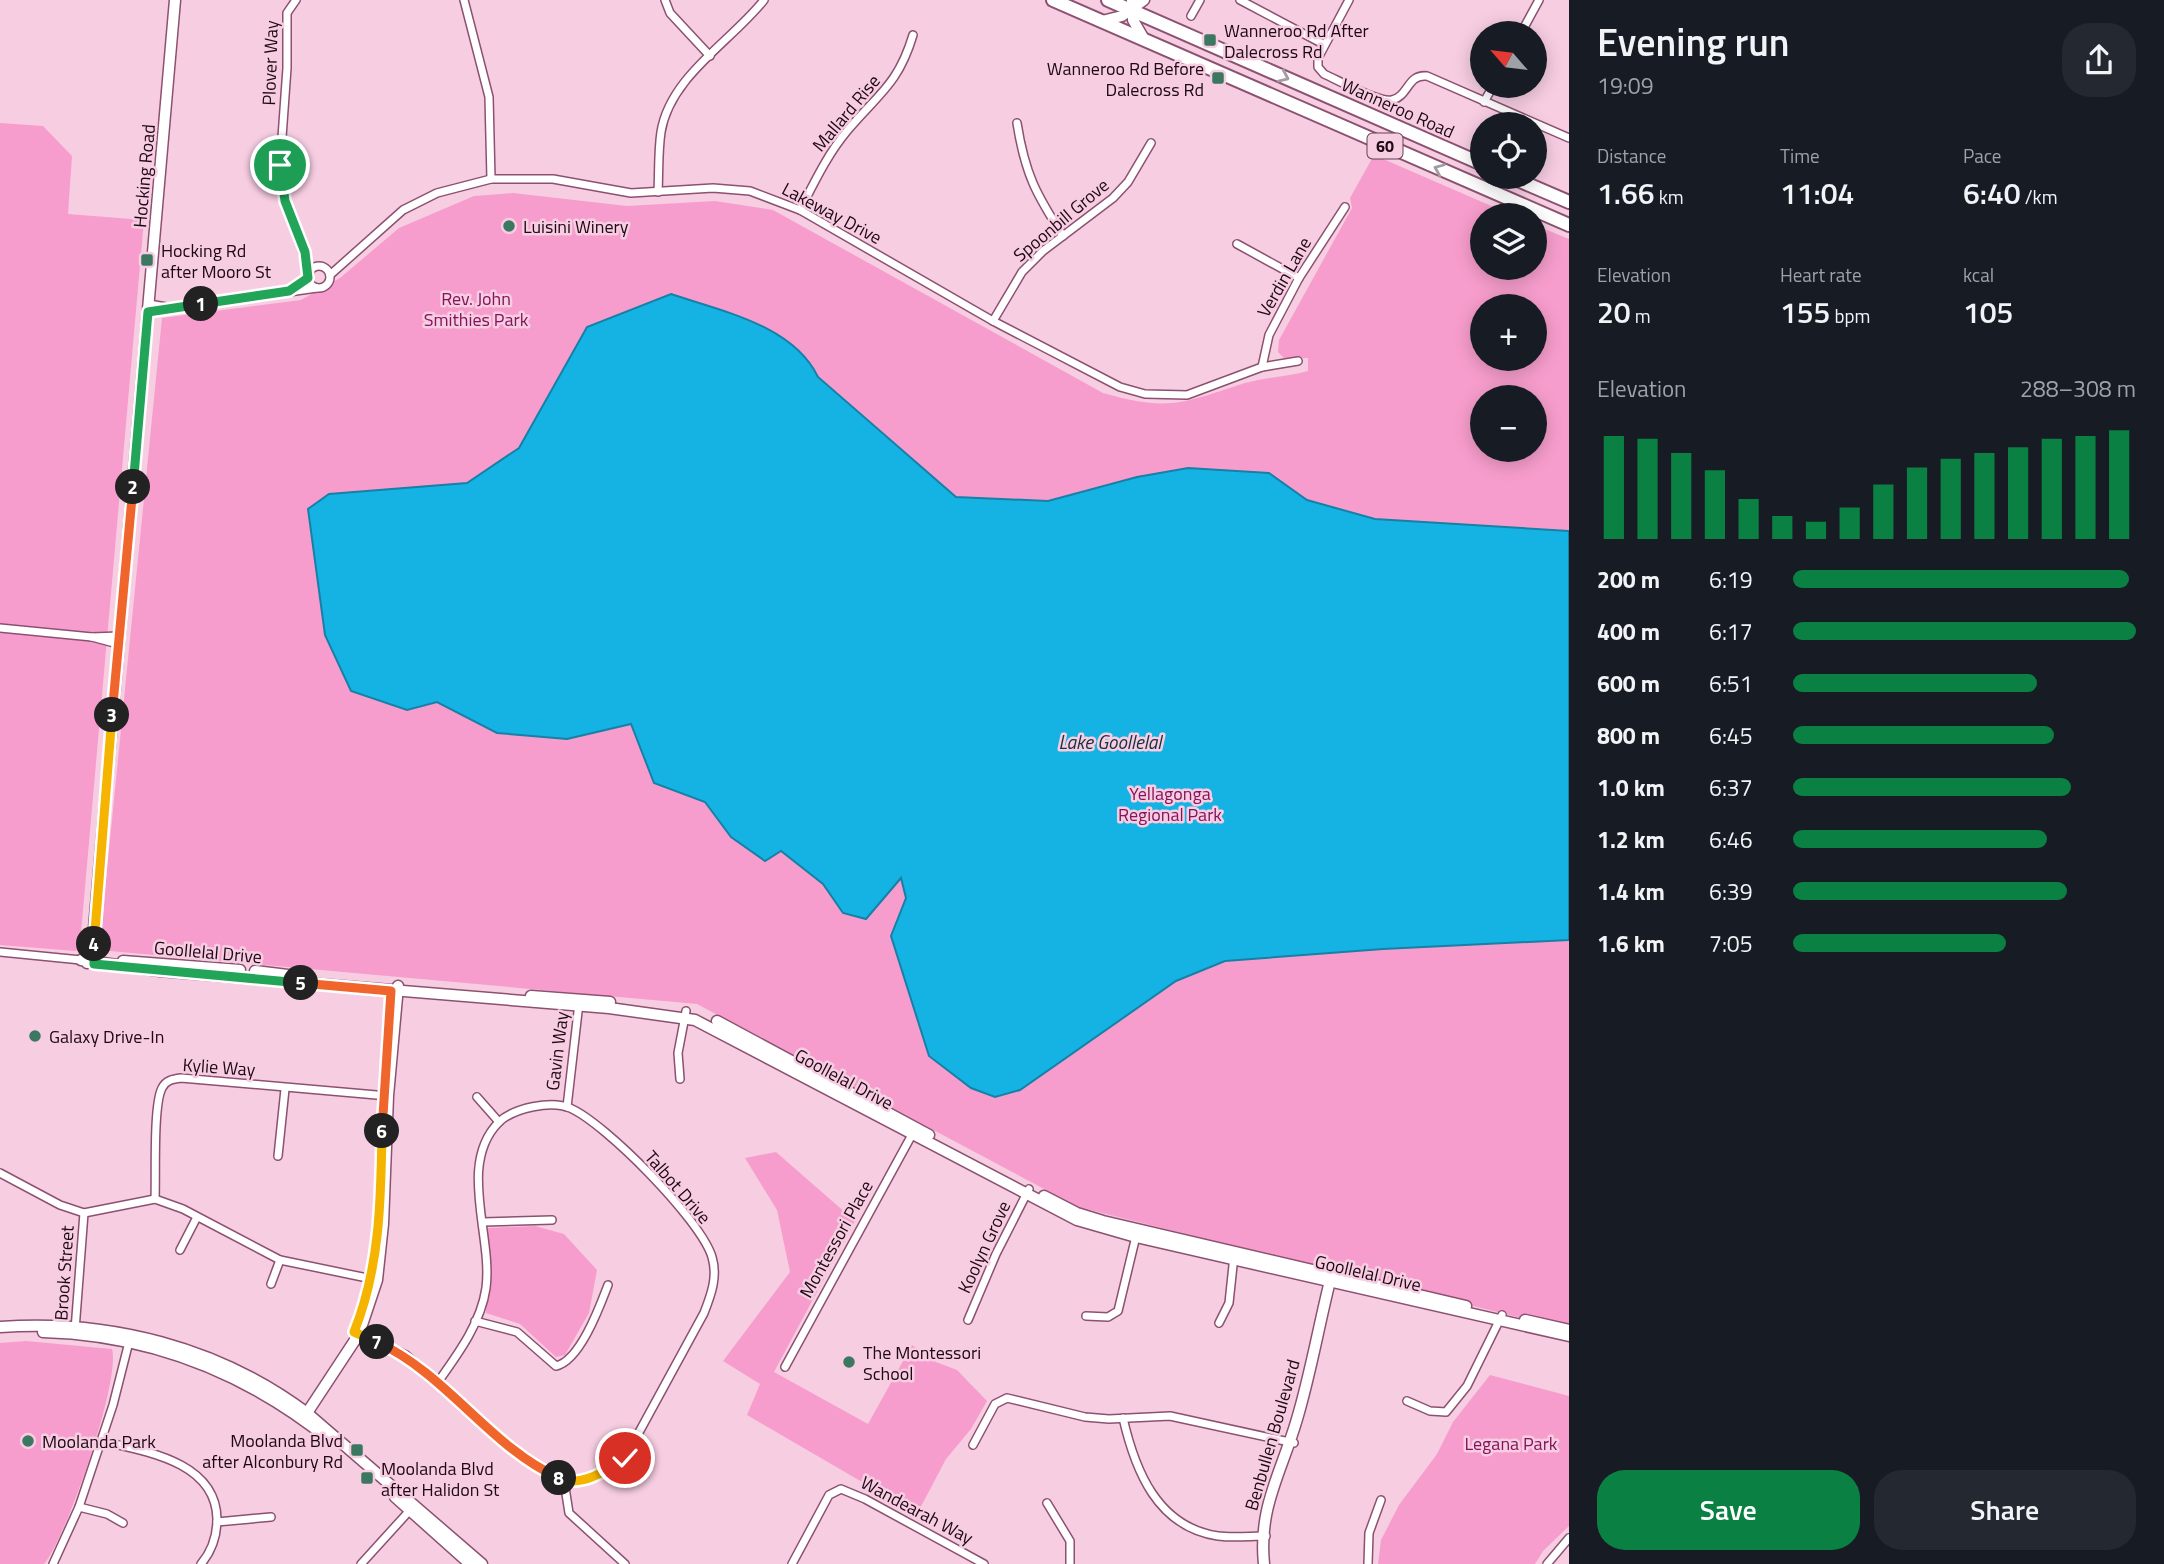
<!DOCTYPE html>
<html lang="en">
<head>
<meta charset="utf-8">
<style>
	body { margin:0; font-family:"Titillium Web",sans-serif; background:#242831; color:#f1f3f6; height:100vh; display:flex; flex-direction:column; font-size:26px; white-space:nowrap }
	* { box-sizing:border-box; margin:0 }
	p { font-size:23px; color:#9ea1a6 }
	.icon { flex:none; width:38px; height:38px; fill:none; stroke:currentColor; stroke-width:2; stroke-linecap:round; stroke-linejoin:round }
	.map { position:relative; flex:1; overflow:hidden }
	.drawer { display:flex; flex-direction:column; background:#171b24; width:595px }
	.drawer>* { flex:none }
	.needle { width:46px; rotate:298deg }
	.controls { position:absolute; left:1470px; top:21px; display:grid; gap:14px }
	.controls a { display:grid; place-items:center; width:77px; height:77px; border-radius:50%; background:#171b24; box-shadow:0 4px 18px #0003; font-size:35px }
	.pin { position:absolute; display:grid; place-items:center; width:60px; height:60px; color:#fff; margin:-30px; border:4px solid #fff; border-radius:50%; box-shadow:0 2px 7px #0007 }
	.km { position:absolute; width:35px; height:35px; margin:-18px; border-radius:50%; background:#222; color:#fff; font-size:19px; line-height:35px; text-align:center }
	.round { display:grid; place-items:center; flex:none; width:74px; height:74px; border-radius:28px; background:#242831 }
	.overview { display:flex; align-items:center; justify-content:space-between; height:119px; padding:0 28px }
	h1 { font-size:38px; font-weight:600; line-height:52px }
	.figures { display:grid; grid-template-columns:repeat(3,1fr); gap:10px; height:119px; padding:7px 28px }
	.figures div { display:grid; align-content:center }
	.figures b { font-size:30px; font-weight:600 }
	.figures small { font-size:19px; font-weight:400 }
	.figures p { font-size:19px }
	.chart { height:196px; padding:14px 28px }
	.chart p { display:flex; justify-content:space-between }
	.chart svg { width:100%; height:126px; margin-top:7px; stroke:#0b8043; stroke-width:6 }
	.action { display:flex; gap:14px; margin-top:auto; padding:14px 28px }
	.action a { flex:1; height:80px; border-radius:28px; background:#0b8043; color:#fff; font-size:28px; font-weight:600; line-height:80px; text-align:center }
	.action a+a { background:#242831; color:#f1f3f6 }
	ul { padding:0 28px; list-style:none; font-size:23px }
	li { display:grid; grid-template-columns:112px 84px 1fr; align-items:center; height:52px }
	li i { height:18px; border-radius:9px; background:#0b8043 }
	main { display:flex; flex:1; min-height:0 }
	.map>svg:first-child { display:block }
</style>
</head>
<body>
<main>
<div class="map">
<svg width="1569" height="1564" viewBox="0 0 1569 1564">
	<rect width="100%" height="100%" fill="#f7cde2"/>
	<g fill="#f79dcd" fill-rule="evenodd">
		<polygon points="0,123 43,126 72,156 68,214 144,220 80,944 76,951 0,945"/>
		<path d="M 1374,155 L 1512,215 L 1482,215 L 1482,268 L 1535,268 L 1535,225 L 1569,239 L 1569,1330 L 1078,1207 L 697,1004 L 99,950 L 162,318 L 301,300 L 340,278 L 399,228 L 474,196 L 513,193 L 627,206 L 715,201 L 773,210 L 1103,393 C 1170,412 1182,403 1245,383 C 1265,377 1288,377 1308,371 L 1308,358 L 1285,359 L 1278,352 L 1279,340 L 1352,208 L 1350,198 ZM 1482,306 L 1535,306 L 1535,359 L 1482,359 ZM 1482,397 L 1535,397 L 1535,450 L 1482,450 Z"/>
		<polygon points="776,1152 855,1221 774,1372 868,1424 912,1345 936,1362 957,1370 987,1401 971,1429 946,1459 917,1514 747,1415 760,1384 723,1361 790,1272 777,1210 745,1158"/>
		<polygon points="535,1226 564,1234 597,1270 589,1313 565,1355 556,1357 520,1324 486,1313 488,1228"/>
		<path d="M 26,1341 L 112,1349 C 121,1380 66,1538 44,1564 L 0,1564 L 0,1343 Z"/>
		<polygon points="1490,1375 1569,1396 1569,1526 1543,1551 1535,1564 1378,1564 1381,1540 1399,1505 1437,1454 1453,1422"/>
	</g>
	<path fill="#14b3e4" stroke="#1780a6" stroke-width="2" d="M 671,294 C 721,311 793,325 818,377 L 956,497 L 1048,501 L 1137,477 L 1188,468 L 1269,473 L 1307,500 L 1375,519 L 1569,531 L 1569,940 L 1383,949 L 1225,961 L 1176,981 L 1020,1090 L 995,1097 L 971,1088 L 929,1056 L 891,936 L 906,898 L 901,878 L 866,919 L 843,913 L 823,884 L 781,851 L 765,861 L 731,837 L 705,802 L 654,783 L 631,724 L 567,739 L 497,733 L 437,702 L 407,710 L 351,691 L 325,635 L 308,509 L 329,494 L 467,483 L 519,448 L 587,327 Z"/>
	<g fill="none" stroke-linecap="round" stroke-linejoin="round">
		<defs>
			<g id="street">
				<polyline points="296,0 287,13 287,68 280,165 285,201 310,272"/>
				<polyline points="464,0 489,97 491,179"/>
				<polyline points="665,0 670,13 710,56"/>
				<polyline points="1240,0 1323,44"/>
				<path d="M 1349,0 L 1318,58 L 1318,67 L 1324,74 C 1338,80 1378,103 1392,100 C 1409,96 1407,74 1427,76 L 1569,138"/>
				<polyline points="1191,16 1200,0"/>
				<polyline points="1521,33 1539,0"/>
				<polyline points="1484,102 1493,86"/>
				<path d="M 1017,123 C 1025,174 1036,194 1063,236"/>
				<path d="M 658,192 C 659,173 658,152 661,132 C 670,76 732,41 764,0"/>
				<path d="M 800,210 C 814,183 827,155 847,131 C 878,94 898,85 913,35"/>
				<polyline points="1237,244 1299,278"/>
				<circle cx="319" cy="277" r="11"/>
				<polyline points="330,275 403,210 437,193 491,179 553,179 631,193 713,188 750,191 800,210 993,321 1120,387 1145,394 1187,395 1262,367 1298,361"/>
				<polyline points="290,291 308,277"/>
				<polyline points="149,304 172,308"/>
				<polyline points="148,312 317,288"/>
				<polyline points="993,321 1022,272 1043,251 1113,198 1128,182 1151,143"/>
				<polyline points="1262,367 1269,335 1299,278 1345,207"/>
				<polyline points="0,628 92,637 118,644"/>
				<polyline points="92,637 119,636"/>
				<polyline points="0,952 81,960"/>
				<polyline points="680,1079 678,1053 686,1011"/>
				<polyline points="477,1097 499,1122"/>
				<polyline points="567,1107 579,1003"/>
				<polyline points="278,1156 285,1089"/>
				<polyline points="0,1173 60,1205 84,1213 155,1199 183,1209 280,1260 377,1280"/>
				<path d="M 155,1199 C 156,1176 153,1105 162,1088 C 166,1080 173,1079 181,1078 L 388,1096"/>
				<polyline points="483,1222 552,1220"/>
				<polyline points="180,1250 197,1217"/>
				<polyline points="271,1284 280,1260"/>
				<polyline points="1086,1316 1108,1317 1118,1311 1137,1232"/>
				<polyline points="968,1320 996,1254 1029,1189"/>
				<path d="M 475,1321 L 517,1332 L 556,1366 C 580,1361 600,1306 608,1285"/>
				<polyline points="1219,1323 1229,1303 1234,1256"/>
				<polyline points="75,1330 84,1213"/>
				<path d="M 358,1333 L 406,1355 L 528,1462 C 569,1487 585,1484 625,1458 L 704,1313 C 711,1295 718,1277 712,1257 C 701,1220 605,1123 570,1108 C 551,1100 514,1108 499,1122 C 457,1164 493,1236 486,1288 C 481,1323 458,1354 438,1382"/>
				<polyline points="785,1367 914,1131"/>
				<polyline points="1407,1401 1430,1411 1446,1412 1467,1386 1502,1315"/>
				<path d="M 1123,1418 C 1135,1470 1157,1527 1218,1536 C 1233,1538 1251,1536 1266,1536"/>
				<path d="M 101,1441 C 144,1451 216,1461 217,1519 C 217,1536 212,1551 201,1564"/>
				<polyline points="973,1445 995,1404 1007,1398 1085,1417 1109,1419 1170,1416 1294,1443"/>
				<polyline points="564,1481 569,1513 625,1564"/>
				<polyline points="1047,1503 1070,1541 1070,1564"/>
				<polyline points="79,1507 107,1514 123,1523"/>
				<polyline points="217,1522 271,1517"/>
				<polyline points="53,1564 79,1507 113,1405 130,1338"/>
				<polyline points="361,1564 412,1508"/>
				<polyline points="792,1564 829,1495 841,1489 865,1499 984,1564"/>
				<polyline points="1368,1564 1369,1533 1381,1500"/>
				<polyline points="1547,1564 1569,1538"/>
			</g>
			<g id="secondary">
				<polyline points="1132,0 1133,20 1144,39"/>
				<polyline points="1102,21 1122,16 1144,0"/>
				<polyline points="81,960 160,971 609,1008 695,1020 1077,1220 1136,1237 1569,1336"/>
				<polyline points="123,961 240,970"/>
				<polyline points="87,963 93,940 175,0"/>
				<polyline points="255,971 296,976"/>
				<polyline points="531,996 610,1002"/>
				<polyline points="717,1021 929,1135"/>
				<polyline points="1044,1196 1077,1213 1103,1221 1466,1306"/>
				<polyline points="1525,1320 1569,1330"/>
				<path d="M 0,1327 C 109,1319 219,1347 307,1413 L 482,1564"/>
				<path d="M 43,1332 C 152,1335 247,1373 331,1441"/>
				<polyline points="305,1416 359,1334 377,1280 383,1224 388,1096 398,986"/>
				<polyline points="395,1497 470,1564"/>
				<path d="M 1264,1564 C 1258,1507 1282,1471 1297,1419 C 1311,1372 1319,1324 1331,1277"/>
			</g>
			<g id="highway">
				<polyline points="1053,0 1569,225"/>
				<polyline points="1108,0 1482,164"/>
				<polyline points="1511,177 1569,202"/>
			</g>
		</defs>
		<use href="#street" stroke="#8c5171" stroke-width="10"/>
		<use href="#secondary" stroke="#8c5171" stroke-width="13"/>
		<use href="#highway" stroke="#8c5171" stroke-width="16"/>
		<use href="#street" stroke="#fff" stroke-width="7"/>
		<use href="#secondary" stroke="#fff" stroke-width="10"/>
		<use href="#highway" stroke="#fff" stroke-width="12"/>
	</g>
	<defs><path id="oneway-chevron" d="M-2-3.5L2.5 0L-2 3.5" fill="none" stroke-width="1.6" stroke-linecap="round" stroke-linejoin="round" transform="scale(1.75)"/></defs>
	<g stroke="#a59ca1">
		<use href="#oneway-chevron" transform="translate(1284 77) rotate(24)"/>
		<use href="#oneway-chevron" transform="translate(1439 169) rotate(-157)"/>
	</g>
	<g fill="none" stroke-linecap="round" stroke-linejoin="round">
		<defs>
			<polyline id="split-1" points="201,304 289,291 308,278 305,252 285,201 280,165"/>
			<polyline id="split-2" points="133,487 148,312 201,304"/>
			<polyline id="split-3" points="112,715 133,487"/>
			<polyline id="split-4" points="94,944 112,715"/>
			<polyline id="split-5" points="94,944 94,964 301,983"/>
			<polyline id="split-6" points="301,983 391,991 382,1131"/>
			<path id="split-7" d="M 377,1342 L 354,1332 C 380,1268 381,1199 382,1131"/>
			<path id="split-8" d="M 377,1342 C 447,1374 490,1447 559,1478"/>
			<path id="split-9" d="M 559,1478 C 582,1488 607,1470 625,1458"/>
		</defs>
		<use href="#split-1" stroke="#fff" stroke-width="14"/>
		<use href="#split-2" stroke="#fff" stroke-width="14"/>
		<use href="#split-3" stroke="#fff" stroke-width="14"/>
		<use href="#split-4" stroke="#fff" stroke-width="14"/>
		<use href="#split-5" stroke="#fff" stroke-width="14"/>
		<use href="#split-6" stroke="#fff" stroke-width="14"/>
		<use href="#split-7" stroke="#fff" stroke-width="14"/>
		<use href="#split-8" stroke="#fff" stroke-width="14"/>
		<use href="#split-9" stroke="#fff" stroke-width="14"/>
		<use href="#split-1" stroke="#22a559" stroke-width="9"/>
		<use href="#split-2" stroke="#22a559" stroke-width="9"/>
		<use href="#split-3" stroke="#f0652b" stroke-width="9"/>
		<use href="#split-4" stroke="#f5b400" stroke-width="9"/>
		<use href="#split-5" stroke="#22a559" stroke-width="9"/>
		<use href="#split-6" stroke="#f0652b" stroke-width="9"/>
		<use href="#split-7" stroke="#f5b400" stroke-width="9"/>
		<use href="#split-8" stroke="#f0652b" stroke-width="9"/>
		<use href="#split-9" stroke="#f5b400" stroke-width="9"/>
	</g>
	<g fill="#3c7761" stroke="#f7cde2" stroke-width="2.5">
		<rect x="1203" y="33" width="14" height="14" rx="3.5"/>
		<rect x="1211" y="71" width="14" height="14" rx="3.5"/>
		<circle cx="509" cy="226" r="7"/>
		<rect x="140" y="253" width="14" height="14" rx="3.5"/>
		<circle cx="35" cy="1036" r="7"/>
		<circle cx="849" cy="1362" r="7"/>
		<circle cx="28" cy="1441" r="7"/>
		<rect x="350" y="1443" width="14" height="14" rx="3.5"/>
		<rect x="360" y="1471" width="14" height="14" rx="3.5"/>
	</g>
	<g text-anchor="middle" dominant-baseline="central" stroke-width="5" stroke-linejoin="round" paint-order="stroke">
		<rect fill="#f7cde2" stroke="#5f4352" stroke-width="2" x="1367.5" y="133.5" width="35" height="25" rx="5"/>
		<g font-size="16" font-weight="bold" fill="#1e0815">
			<text x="1385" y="146">60</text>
		</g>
		<g font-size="18" fill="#1e0815" stroke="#f7cde2" text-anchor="start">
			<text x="1224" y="30">Wanneroo Rd After<tspan x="1224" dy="21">Dalecross Rd</tspan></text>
			<text x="1204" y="68" text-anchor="end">Wanneroo Rd Before<tspan x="1204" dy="21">Dalecross Rd</tspan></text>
			<text x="523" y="226">Luisini Winery</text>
			<text x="161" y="250">Hocking Rd<tspan x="161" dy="21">after Mooro St</tspan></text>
			<text x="49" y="1036">Galaxy Drive-In</text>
			<text x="863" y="1352">The Montessori<tspan x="863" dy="21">School</tspan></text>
			<text x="343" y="1440" text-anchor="end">Moolanda Blvd<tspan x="343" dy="21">after Alconbury Rd</tspan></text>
			<text x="42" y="1441">Moolanda Park</text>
			<text x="381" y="1468">Moolanda Blvd<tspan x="381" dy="21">after Halidon St</tspan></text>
		</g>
		<g font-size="18" fill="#1e0815" stroke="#f7cde2">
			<text transform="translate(270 63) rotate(-88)">Plover Way</text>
			<text transform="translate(1398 108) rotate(24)">Wanneroo Road</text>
			<text transform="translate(846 113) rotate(-50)">Mallard Rise</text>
			<text transform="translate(144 176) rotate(-85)">Hocking Road</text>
			<text transform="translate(832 213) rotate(28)">Lakeway Drive</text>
			<text transform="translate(1061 220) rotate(-40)">Spoonbill Grove</text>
			<text transform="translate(1284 277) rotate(-60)">Verdin Lane</text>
			<text transform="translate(208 952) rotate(5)">Goollelal Drive</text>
			<text transform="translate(557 1051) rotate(-83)">Gavin Way</text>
			<text transform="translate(219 1067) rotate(4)">Kylie Way</text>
			<text transform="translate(844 1079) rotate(28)">Goollelal Drive</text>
			<text transform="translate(678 1187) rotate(49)">Talbot Drive</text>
			<text transform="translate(836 1239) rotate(-61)">Montessori Place</text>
			<text transform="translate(984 1247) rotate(-65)">Koolyn Grove</text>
			<text transform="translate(64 1273) rotate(-86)">Brook Street</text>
			<text transform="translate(1368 1273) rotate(13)">Goollelal Drive</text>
			<text transform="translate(1272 1435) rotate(-74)">Benbullen Boulevard</text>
			<text transform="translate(917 1510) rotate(28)">Wandearah Way</text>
		</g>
		<g font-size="18" fill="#83135b" stroke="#f7cde2">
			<text x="476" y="298">Rev. John<tspan x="476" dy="21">Smithies Park</tspan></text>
			<text x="1170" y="793">Yellagonga<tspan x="1170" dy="21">Regional Park</tspan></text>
			<text x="1511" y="1443">Legana Park</text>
		</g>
		<g font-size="19" font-style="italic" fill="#15313d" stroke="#f7cde2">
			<text x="1110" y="741">Lake Goollelal</text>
		</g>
	</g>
</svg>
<div class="controls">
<a><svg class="needle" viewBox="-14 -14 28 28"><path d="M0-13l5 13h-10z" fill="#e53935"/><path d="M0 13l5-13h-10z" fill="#9ea1a6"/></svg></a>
<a><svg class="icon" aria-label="locate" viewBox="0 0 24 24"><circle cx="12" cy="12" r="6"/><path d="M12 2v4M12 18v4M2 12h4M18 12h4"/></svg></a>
<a><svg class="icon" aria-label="layers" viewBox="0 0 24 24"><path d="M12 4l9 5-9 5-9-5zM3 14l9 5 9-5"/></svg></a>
<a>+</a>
<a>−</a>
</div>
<div class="pin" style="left:280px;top:165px;background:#1e9e55"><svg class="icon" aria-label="arrive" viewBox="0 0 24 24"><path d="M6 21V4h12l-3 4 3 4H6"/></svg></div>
<div class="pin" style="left:625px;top:1458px;background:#d93025"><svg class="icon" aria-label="check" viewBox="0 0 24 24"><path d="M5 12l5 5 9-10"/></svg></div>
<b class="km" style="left:201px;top:304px">1</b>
<b class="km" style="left:133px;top:487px">2</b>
<b class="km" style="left:112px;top:715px">3</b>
<b class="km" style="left:94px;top:944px">4</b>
<b class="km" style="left:301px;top:983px">5</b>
<b class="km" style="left:382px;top:1131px">6</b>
<b class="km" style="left:377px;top:1342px">7</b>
<b class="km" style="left:559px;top:1478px">8</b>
</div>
<section class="drawer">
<div class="overview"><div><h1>Evening run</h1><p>19:09</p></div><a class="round"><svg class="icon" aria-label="share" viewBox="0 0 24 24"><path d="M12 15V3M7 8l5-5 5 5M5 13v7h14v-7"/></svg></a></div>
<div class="figures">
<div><p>Distance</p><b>1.66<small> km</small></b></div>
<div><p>Time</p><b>11:04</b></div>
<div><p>Pace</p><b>6:40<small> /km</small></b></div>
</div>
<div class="figures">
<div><p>Elevation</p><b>20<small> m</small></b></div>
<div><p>Heart rate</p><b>155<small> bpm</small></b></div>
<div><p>kcal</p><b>105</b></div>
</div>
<div class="chart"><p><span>Elevation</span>288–308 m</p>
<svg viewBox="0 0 160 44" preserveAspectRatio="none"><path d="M5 44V8M15 44V9M25 44V14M35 44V20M45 44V30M55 44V36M65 44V38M75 44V33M85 44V25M95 44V19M105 44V16M115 44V14M125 44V12M135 44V9M145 44V8M155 44V6"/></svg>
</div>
<ul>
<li><b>200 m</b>6:19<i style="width:98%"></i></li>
<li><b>400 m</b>6:17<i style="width:100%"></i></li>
<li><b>600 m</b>6:51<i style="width:71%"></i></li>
<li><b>800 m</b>6:45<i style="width:76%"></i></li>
<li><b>1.0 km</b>6:37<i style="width:81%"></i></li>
<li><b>1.2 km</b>6:46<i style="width:74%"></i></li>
<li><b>1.4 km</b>6:39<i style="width:80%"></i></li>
<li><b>1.6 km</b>7:05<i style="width:62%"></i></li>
</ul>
<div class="action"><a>Save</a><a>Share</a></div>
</section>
</main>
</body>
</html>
